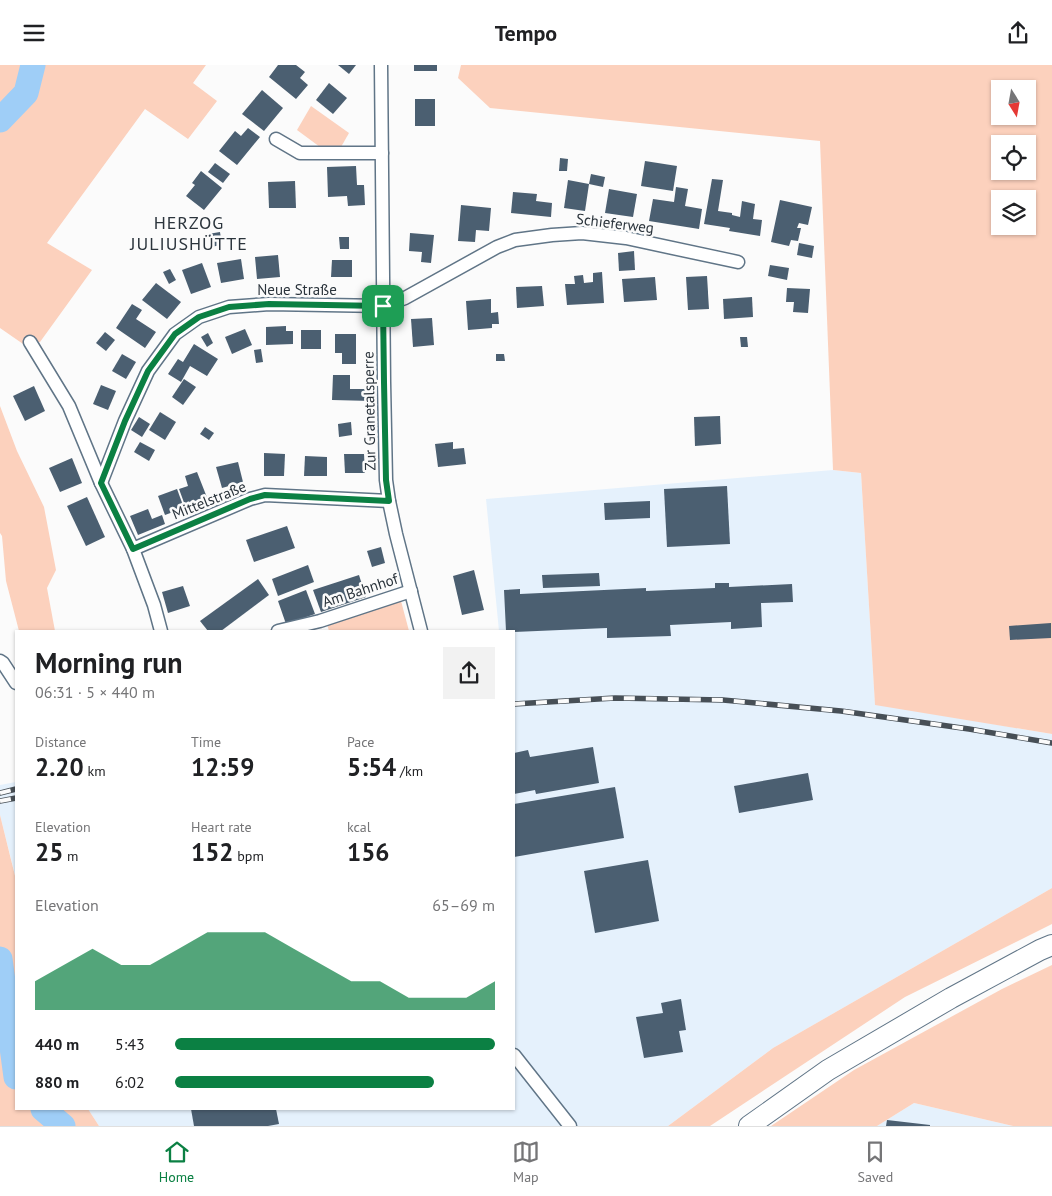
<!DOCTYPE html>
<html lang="en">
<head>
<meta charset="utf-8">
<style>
	body { margin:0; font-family:"PT Sans",sans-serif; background:#f2f2f2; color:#202124; height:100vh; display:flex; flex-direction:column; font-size:19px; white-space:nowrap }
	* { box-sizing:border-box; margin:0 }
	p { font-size:16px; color:#757577 }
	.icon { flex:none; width:28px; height:28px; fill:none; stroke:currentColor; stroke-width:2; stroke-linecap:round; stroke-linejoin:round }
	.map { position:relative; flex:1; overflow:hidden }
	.details { position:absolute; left:15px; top:565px; width:500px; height:480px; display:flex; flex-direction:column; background:#fff; border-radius:0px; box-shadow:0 1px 4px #0004 }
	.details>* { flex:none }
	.needle { width:32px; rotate:169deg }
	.tools { position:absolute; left:991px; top:15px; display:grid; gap:10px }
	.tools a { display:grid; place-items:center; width:45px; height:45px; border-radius:0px; background:#fff; box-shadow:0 1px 4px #0004; font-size:25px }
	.pin { position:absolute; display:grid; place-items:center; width:42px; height:42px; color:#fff; margin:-21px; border-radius:10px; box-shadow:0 2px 8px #0006 }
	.round { display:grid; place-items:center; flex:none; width:52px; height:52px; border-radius:0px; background:#f2f2f2 }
	.overview { display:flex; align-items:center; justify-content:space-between; height:85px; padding:0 20px }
	h1 { font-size:28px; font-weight:700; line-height:38px }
	.figures { display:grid; grid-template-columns:repeat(3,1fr); gap:8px; height:85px; padding:5px 20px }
	.figures div { display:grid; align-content:center }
	.figures b { font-size:25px; font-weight:700 }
	.figures small { font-size:14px; font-weight:400 }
	.figures p { font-size:14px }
	.chart { height:140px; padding:10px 20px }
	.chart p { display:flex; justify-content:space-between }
	.chart svg { width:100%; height:90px; margin-top:5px; fill:#0b8043; opacity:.7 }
	ul { padding:0 20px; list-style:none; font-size:16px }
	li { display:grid; grid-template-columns:80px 60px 1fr; align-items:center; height:38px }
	li i { height:12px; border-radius:6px; background:#0b8043 }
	header { display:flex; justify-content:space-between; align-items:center; height:65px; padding:0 20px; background:#fff; font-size:22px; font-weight:700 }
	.menu { display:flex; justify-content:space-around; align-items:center; height:70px; border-top:1px solid #e0e0e0; background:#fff; font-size:14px; color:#757577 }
	.menu a { display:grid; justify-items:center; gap:2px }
	.menu .selected { color:#0b8043 }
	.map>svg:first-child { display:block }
</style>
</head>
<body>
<header><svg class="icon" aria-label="menu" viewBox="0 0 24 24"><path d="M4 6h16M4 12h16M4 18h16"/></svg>Tempo<svg class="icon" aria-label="share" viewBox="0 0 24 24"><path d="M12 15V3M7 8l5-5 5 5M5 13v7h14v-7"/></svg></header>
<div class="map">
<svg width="1052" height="1061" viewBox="0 0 1052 1061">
	<rect width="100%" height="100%" fill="#fbfbfb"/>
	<g fill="#e5f1fc">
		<polygon points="833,405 861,408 875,639 1052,669 1052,823 773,983 668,1061 99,1061 88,1044 514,1044 514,566 499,566 486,434"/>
		<polygon points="16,717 16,814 0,750 0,720"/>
		<polygon points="914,1038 1013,1061 877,1061"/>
	</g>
	<g fill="#fcd1bd" fill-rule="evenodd">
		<polygon points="0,0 206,0 193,18 217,36 188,74 145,44 47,178 92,205 40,277 26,281 0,263"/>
		<path d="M 461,0 L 1052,0 L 1052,669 L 875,640 L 861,408 L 833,405 L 820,76 L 490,43 L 458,13 ZM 1000,24 L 1028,24 L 1028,51 L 1000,51 ZM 1000,79 L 1028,79 L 1028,106 L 1000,106 ZM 1000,134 L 1028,134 L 1028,161 L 1000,161 Z"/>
		<polygon points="311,41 349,68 341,82 320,82 297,65"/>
		<polygon points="0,341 17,386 44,442 56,505 47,523 55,566 19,566 6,516 2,471 0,468"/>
		<polygon points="401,536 409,566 329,566 327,559"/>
		<polygon points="0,750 16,815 16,1044 88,1044 99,1061 0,1061"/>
		<polygon points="1052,823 1052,859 905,932 710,1061 668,1061 773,983"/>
		<polygon points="1052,900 1052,1061 1013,1061 914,1038 877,1061 771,1061 854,1005 1002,924"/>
	</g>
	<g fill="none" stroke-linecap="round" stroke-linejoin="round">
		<g stroke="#9fcef7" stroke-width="25">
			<polyline points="0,55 26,28 33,0"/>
			<polyline points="0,894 16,1012"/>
			<polyline points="43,1044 63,1061"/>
		</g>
	</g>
	<g fill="#4b5f71">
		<polygon points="278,0 296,0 305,7 300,13 308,20 296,34 269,12"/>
		<polygon points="338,0 356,0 349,9"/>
		<rect x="414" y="0" width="23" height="6"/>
		<polygon points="329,18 347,33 333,49 316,35"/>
		<polygon points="262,25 283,43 264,66 242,49"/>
		<rect x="415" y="34" width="20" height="27"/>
		<polygon points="248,63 260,72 237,100 219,86 235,66 241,71"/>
		<polygon points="560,93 568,94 567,106 559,106"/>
		<polygon points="645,96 677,101 673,126 641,121"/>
		<polygon points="215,98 230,109 223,118 208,107"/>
		<polygon points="356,101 357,120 364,120 365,140 348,141 347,131 328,132 327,102"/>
		<polygon points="201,106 222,123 204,145 186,131 195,120 192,118"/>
		<polygon points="591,109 605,112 603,122 589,119"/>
		<polygon points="712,114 723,115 718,146 732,148 732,150 740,152 742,136 755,139 753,154 762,155 760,171 729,166 730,163 704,159"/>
		<polygon points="568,115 589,119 585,146 564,143"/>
		<polygon points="295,116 296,143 269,143 268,117"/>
		<polygon points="676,122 688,124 685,141 702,144 699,164 649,156 653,134 674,137"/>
		<polygon points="609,124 637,129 633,152 605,148"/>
		<polygon points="513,127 537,129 536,136 552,138 551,152 511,148"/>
		<polygon points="780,135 812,142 808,160 799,158 797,163 801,163 798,176 791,175 789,181 771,177"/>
		<polygon points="461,140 491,143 489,166 476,165 475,177 458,176"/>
		<polygon points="220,167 222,180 210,182 208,169"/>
		<polygon points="410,168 434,170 431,198 421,197 422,187 409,186"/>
		<polygon points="339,172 349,172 349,184 340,184"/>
		<polygon points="799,178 814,181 812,193 797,190"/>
		<polygon points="634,186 635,205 619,206 618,188"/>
		<polygon points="278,190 280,212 257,214 255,192"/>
		<polygon points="241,194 244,214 221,218 217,198"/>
		<polygon points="332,195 352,195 352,212 331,212"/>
		<polygon points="202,198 211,222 191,229 182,205"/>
		<polygon points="770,200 789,203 787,215 768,211"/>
		<polygon points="170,204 176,215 169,219 163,207"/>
		<polygon points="602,207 604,238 567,240 565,219 575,219 574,211 583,210 584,218 593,217 593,208"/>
		<polygon points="707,211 709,244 688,245 686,212"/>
		<polygon points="655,212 657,235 624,237 622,214"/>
		<polygon points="156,218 181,237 167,254 142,235"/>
		<polygon points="542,221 544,241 517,243 516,222"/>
		<polygon points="787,223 810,224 808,248 793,247 794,237 786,237"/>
		<polygon points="752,232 753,252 724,254 723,234"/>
		<polygon points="491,234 491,248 498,247 499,259 492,259 492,263 468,265 466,236"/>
		<polygon points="132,239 142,245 136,254 156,267 145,283 116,263"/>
		<polygon points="432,253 434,280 413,282 411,254"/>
		<polygon points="286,261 286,266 293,266 293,279 266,280 266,262"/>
		<polygon points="245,264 252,280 232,289 225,272"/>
		<rect x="301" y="265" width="20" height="19"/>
		<polygon points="105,267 115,275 106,286 96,278"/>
		<polygon points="208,268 213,278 207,282 201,272"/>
		<polygon points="335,269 356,269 356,299 342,299 342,288 335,288"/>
		<polygon points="740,272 747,272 748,282 741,282"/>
		<polygon points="194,279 218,294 207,311 190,301 181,317 168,309 178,294 183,297"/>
		<polygon points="261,284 263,297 256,298 254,285"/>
		<polygon points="122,289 136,297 126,314 112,306"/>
		<polygon points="496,289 504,289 505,296 496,296"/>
		<polygon points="333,310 350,310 350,324 372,324 372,336 332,335"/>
		<polygon points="184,314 196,322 183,340 172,332"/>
		<polygon points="101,320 116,326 108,345 93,339"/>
		<polygon points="34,321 45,346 25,356 13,331"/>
		<polygon points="160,347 176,357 165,375 149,365"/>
		<polygon points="720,351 721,379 695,381 694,352"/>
		<polygon points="139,352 150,359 142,372 131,365"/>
		<polygon points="351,357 352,370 339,372 338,359"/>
		<polygon points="205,362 214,368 209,375 200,369"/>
		<polygon points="140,377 155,385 149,396 134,387"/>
		<polygon points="453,377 453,384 464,383 466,399 438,402 435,379"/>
		<polygon points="264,388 285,389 284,411 264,411"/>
		<polygon points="344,389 364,389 365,408 345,408"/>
		<polygon points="305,391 327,392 327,411 304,411"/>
		<polygon points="72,393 82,418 60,427 49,403"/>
		<polygon points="238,397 243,417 222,423 216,402"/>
		<polygon points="197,407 208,435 186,443 179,424 188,421 185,411"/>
		<polygon points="727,421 730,479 667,482 664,424"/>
		<polygon points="177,424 184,443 165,450 158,431"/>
		<polygon points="87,432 105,472 86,481 67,441"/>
		<polygon points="650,436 650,453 605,455 604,438"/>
		<polygon points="148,444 152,454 162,450 165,459 138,470 130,451"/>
		<polygon points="287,461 295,483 254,497 246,475"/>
		<polygon points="381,482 385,498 372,502 367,486"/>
		<polygon points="308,500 314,517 278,531 272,514"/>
		<polygon points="474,505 484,545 462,550 453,511"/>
		<polygon points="599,508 600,521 543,523 542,510"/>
		<polygon points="359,510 366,532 321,547 313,525"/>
		<polygon points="258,514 269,530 221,566 208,566 200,556"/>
		<polygon points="715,518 729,518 729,522 792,519 793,537 761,538 762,562 731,564 731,557 670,560 671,571 607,573 607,563 514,567 506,566 504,525 520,524 520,529 646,523 646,526 715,523"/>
		<polygon points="183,521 190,541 168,548 162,527"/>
		<polygon points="306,525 315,549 286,559 278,536"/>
		<polygon points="1051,558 1051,573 1010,575 1009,561"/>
		<polygon points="593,682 599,718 536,729 535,725 514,729 514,688 528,685 530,692"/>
		<polygon points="808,708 813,735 739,748 734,721"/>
		<polygon points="615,722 624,773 514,792 514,739"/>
		<polygon points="648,795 659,856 595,868 584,806"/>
		<polygon points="681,934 686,965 679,966 683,987 644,993 636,952 663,948 661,938"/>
		<polygon points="191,1044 276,1044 279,1059 268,1061 194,1061"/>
		<polygon points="887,1055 930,1060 930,1061 886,1061"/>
	</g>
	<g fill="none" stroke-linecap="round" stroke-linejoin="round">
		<defs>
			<g id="minor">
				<polyline points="381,0 384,317 386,415 389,436 396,469 421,566"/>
				<polyline points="276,74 300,88 382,88"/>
				<polyline points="30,277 69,341 101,418 133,484 154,540 161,566"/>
				<polyline points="101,418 125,356 148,306 175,269 199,252 229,242 269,239 383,241 405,233 497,182 515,175 552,170 582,168 626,173 738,197"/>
				<polyline points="133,484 250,434 265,430 389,436"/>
				<polyline points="278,566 320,556 411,526"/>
				<polyline points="0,596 3,598 16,618"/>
				<polyline points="514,990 570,1061"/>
			</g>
			<polyline id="trunk" points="749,1061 828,1005 951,933 1040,885 1052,880"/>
		</defs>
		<use href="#minor" stroke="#607587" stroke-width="15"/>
		<use href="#trunk" stroke="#607587" stroke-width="22"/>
		<use href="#minor" stroke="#fff" stroke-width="12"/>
		<use href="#trunk" stroke="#fff" stroke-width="20"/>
		<defs>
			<g id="rail">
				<polyline points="514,639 615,633 723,635 841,646 969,664 1052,678"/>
				<polyline points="0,728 16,724"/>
				<polyline points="0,736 16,733"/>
			</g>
		</defs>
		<use href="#rail" stroke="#474f56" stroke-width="5.5"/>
		<use href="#rail" stroke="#fbfbfb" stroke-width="4" stroke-dasharray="11" stroke-linecap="butt"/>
	</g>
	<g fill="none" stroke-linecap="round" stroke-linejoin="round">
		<defs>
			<polygon id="route" points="269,239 383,241 384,317 386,415 389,436 265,430 250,434 133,484 101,418 125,356 148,306 175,269 199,252 229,242"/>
		</defs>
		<use href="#route" stroke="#fff" stroke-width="10"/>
		<use href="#route" stroke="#0b8043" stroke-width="6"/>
	</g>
	<g text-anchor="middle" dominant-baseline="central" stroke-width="5" stroke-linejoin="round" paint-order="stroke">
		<g font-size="15" fill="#2b343c" stroke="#fbfbfb">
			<text transform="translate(615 158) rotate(7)">Schieferweg</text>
			<text x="297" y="224">Neue Straße</text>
			<text transform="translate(369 346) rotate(-91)">Zur Granetalsperre</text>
			<text transform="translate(209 435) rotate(-22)">Mittelstraße</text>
			<text transform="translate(360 525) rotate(-18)">Am Bahnhof</text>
		</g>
		<g font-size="18" letter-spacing="1" fill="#2b343c" stroke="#fbfbfb">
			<text x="189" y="157">HERZOG<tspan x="189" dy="21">JULIUSHÜTTE</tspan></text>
		</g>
	</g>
</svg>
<div class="tools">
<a><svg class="needle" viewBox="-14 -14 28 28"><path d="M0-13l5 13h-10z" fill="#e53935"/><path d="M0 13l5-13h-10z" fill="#757577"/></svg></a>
<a><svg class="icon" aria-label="locate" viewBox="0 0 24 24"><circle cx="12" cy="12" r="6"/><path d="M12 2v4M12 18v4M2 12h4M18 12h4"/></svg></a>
<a><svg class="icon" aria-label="layers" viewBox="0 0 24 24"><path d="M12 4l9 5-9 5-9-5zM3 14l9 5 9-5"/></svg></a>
</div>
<div class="pin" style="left:383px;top:241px;background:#1e9e55"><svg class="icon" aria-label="arrive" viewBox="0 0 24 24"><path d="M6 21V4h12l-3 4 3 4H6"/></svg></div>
<section class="details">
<div class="overview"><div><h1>Morning run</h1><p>06:31 · 5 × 440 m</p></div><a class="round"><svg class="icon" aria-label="share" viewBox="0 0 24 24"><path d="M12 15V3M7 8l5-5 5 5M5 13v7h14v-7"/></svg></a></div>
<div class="figures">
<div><p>Distance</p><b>2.20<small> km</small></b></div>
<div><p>Time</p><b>12:59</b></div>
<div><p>Pace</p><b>5:54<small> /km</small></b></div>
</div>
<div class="figures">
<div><p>Elevation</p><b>25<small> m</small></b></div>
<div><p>Heart rate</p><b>152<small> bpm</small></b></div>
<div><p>kcal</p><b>156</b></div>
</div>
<div class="chart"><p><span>Elevation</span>65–69 m</p>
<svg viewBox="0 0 160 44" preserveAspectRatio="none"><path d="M0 44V30L10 22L20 14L30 22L40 22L50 14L60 6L70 6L80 6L90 14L100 22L110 30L120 30L130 38L140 38L150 38L160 30V44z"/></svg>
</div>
<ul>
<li><b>440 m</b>5:43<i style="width:100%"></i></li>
<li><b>880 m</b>6:02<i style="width:81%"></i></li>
</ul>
</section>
</div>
<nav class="menu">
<a class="selected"><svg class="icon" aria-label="home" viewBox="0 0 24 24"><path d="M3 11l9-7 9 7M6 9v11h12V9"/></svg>Home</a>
<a><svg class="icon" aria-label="map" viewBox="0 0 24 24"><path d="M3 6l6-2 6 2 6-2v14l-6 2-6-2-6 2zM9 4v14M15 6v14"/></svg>Map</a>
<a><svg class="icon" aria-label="saved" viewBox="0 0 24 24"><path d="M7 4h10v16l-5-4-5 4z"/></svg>Saved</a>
</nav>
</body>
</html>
